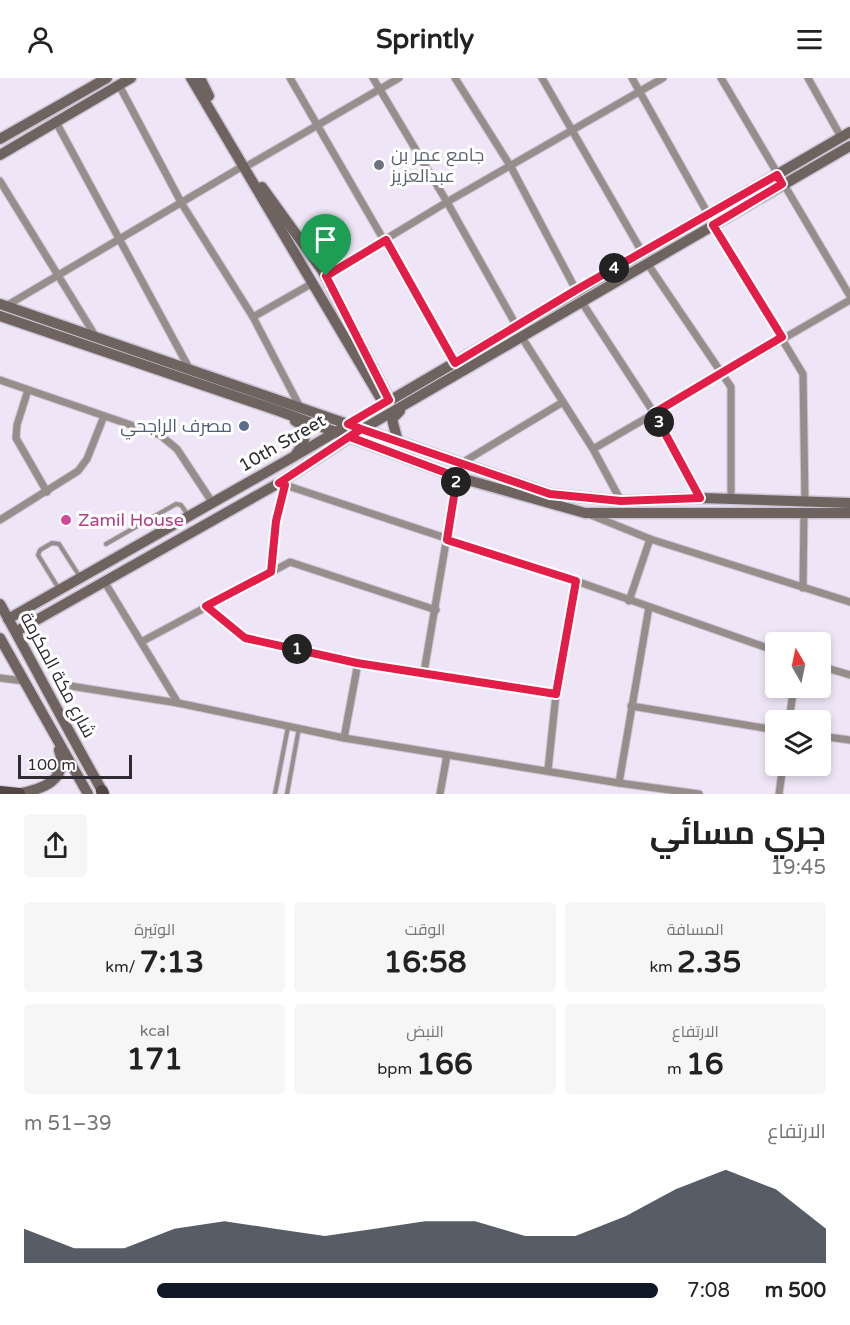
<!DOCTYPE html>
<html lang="ar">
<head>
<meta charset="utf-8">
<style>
	body { margin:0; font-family:"Varela Round",Cairo,sans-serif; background:#f6f6f6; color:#222; direction:rtl; height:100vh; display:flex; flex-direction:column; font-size:22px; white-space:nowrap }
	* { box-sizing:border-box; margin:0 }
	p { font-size:20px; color:#767676 }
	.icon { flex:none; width:33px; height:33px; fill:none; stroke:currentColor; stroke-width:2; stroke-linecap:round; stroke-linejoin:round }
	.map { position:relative; height:716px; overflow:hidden; direction:ltr }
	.details { display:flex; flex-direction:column; background:#fff; flex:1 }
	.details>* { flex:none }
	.needle { width:39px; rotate:351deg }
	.buttons { position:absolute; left:765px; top:554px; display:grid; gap:12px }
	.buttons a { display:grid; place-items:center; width:66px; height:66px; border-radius:6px; background:#fff; box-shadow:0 3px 9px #0003; font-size:30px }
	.scale { position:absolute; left:18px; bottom:15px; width:114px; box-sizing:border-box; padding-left:6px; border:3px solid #2e2b31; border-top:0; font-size:16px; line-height:21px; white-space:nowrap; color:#2e2b31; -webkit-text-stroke:4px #fff; paint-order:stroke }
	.pin { position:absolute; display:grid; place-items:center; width:51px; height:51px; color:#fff; margin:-62px -26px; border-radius:50% 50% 50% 0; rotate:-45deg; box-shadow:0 0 6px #0007 }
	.pin .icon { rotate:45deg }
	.km { position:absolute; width:30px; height:30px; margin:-15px; border-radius:50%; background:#222; color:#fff; font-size:16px; line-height:30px; text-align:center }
	.round { display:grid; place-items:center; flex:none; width:63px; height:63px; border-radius:6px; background:#f6f6f6 }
	.headline { display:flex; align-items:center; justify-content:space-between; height:102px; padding:0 24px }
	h1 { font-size:33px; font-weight:700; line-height:45px }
	.stats { display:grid; grid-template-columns:repeat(3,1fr); gap:9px; height:102px; padding:6px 24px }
	.stats div { display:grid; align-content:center; border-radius:6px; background:#f6f6f6; text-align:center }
	.stats b { font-size:30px; font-weight:700 }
	.stats small { font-size:16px; font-weight:400 }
	.stats p { font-size:16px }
	.chart { height:168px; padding:12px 24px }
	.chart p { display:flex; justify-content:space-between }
	.chart svg { width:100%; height:108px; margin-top:6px; fill:#111827; opacity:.7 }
	ul { padding:0 24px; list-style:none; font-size:20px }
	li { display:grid; grid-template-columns:96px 72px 1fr; align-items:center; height:45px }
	li i { height:15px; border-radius:8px; background:#111827 }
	header { display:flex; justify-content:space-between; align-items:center; height:78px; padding:0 24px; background:#fff; font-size:27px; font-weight:700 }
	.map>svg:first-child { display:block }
</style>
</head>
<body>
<header><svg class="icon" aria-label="menu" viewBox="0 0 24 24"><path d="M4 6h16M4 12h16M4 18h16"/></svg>Sprintly<svg class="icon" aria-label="person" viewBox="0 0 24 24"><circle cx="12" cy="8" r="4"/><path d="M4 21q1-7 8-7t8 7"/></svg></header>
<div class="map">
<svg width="850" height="716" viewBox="0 0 850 716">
	<rect width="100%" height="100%" fill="#eee6f6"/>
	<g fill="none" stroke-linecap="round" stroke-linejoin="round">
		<defs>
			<g id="lane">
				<polyline points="106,466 176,426 181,427 188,437"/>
				<polyline points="271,493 276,443 285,407"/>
				<polyline points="59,511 38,477 40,472 52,465 59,466 80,499"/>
				<polyline points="275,716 288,649"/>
				<polyline points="287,716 299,650"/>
			</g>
			<g id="street">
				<polyline points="290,0 455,285"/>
				<polyline points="373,0 447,124 516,247"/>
				<polyline points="455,0 511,89 576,212"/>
				<polyline points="542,0 642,174"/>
				<polyline points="632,0 708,136"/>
				<polyline points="721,0 850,218"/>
				<polyline points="808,0 841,59"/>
				<polyline points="119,7 182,126 253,239 300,329"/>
				<polyline points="56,44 189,290"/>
				<polyline points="247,88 399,0"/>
				<polyline points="0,103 96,259"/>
				<polyline points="713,147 803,296 805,425"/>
				<polyline points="647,185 731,309 731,421"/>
				<polyline points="325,198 447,124 663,0"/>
				<polyline points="581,223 654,335 701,420"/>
				<polyline points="6,228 243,88"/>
				<polyline points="253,239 311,206"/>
				<polyline points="521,258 593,371 621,423"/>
				<polyline points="0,302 160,357 177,371 212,424"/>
				<polyline points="28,312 17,347 16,360 47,414"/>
				<polyline points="593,371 850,222"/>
				<polyline points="460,386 563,324"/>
				<polyline points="279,405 576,503 776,573"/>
				<polyline points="591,437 650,461 850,524"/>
				<polyline points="0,442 78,393 87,381 104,338"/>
				<polyline points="104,503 178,625 344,660 619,705 699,716"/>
				<polyline points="803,510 804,434"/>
				<polyline points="629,523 650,461"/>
				<polyline points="206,528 245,560 358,585 556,616"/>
				<polyline points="143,563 290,484 436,532"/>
				<polyline points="820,588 850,597"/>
				<polyline points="424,594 457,399"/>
				<polyline points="0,600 24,603"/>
				<polyline points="64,607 178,625"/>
				<polyline points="631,628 776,652"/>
				<polyline points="789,642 794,609"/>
				<polyline points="820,658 850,662"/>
				<polyline points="344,660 358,585"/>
				<polyline points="548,692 556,616 576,503"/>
				<polyline points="619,705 649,529"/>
				<polyline points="440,716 447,677"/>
				<polyline points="779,716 783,687"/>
			</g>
			<g id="secondary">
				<polyline points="191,0 384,326"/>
				<polyline points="200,0 209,18"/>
				<polyline points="0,61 107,0"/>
				<polyline points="0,77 131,0"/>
				<polyline points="262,109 322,192 388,319"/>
				<polyline points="0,226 550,416 621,423 701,420 850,425"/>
				<polyline points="0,238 279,333 457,399 585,435 850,435"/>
				<polyline points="295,343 302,347 306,354 303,366 296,376"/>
				<polyline points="398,364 392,341 400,333"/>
				<path d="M 0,526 C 35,589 68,653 104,716"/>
				<polyline points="8,541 293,379 850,54"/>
				<polyline points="17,553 279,405 361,352 850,68"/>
				<polyline points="0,560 88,716"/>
				<path d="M 17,716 C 40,712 70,703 59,672"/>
			</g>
			<g id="primary">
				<polyline points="102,713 103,716"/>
				<polyline points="0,714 19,716"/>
			</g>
		</defs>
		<use href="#lane" stroke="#cbc4d3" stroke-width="6"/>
		<use href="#street" stroke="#cbc4d3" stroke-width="9"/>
		<use href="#secondary" stroke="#cbc4d3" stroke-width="13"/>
		<use href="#primary" stroke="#cbc4d3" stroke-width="14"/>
		<use href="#lane" stroke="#978e8c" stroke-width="4"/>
		<use href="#street" stroke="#978e8c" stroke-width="7"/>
		<use href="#secondary" stroke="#6f6360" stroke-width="10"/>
		<use href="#primary" stroke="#534541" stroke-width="12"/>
	</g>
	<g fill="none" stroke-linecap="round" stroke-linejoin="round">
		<defs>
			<polyline id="route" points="326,198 389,322 348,346 361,351 279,405 285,407 276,443 271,494 206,528 245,560 357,585 556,616 576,503 447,462 457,399 350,359 361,351 550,416 621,423 700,420 654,335 782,259 713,147 782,106 777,97 576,212 455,285 386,162 326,198"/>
		</defs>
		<use href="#route" stroke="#fff" stroke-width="12"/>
		<use href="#route" stroke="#e11d48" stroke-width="8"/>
	</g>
	<circle fill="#6b7280" stroke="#fff" stroke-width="2" cx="379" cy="87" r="6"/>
	<circle fill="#5c6f8a" stroke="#fff" stroke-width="2" cx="244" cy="348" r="6"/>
	<circle fill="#d1479c" stroke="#fff" stroke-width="2" cx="66" cy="442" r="6"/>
	<g text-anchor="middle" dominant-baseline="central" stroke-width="6" stroke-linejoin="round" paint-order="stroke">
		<g font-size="18" fill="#5b616d" stroke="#fff" text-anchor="start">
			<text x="391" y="77">جامع عمر بن<tspan x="391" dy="21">عبدالعزيز</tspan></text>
		</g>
		<g font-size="18" fill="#4e5e75" stroke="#fff" text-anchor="end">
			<text x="232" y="348">مصرف الراجحي</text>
		</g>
		<g font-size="18" fill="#2e2b31" stroke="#fff">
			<text transform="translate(282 365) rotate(-30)">10th Street</text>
			<text transform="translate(58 597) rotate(62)">شارع مكة المكرمة</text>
		</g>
		<g font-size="18" fill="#b23c85" stroke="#fff" text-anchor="start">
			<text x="78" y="442">Zamil House</text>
		</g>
	</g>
</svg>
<div class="buttons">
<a><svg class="needle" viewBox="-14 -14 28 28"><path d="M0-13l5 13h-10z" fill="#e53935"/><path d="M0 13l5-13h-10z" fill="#767676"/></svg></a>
<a><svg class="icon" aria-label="layers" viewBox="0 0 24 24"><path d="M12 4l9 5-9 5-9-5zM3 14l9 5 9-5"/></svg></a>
</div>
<div class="scale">100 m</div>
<div class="pin" style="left:326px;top:198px;background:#1e9e55"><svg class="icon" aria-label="arrive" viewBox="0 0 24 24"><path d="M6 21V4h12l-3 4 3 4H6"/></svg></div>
<b class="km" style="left:297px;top:571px">1</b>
<b class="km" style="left:456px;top:404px">2</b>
<b class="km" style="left:659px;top:344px">3</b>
<b class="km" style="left:614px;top:190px">4</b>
</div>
<section class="details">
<div class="headline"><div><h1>جري مسائي</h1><p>19:45</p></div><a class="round"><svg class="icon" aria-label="share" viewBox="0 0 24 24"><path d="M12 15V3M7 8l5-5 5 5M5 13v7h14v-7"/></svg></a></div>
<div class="stats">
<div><p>المسافة</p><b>2.35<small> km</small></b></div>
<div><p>الوقت</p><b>16:58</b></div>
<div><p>الوتيرة</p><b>7:13<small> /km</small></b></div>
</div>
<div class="stats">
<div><p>الارتفاع</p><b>16<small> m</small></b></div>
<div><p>النبض</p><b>166<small> bpm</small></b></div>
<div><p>kcal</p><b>171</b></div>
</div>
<div class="chart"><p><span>الارتفاع</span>39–51 m</p>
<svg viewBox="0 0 160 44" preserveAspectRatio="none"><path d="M0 44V30L10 38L20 38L30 30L40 27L50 30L60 33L70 30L80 27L90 27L100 33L110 33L120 25L130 14L140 6L150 14L160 30V44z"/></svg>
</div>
<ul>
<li><b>500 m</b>7:08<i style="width:79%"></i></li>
</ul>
</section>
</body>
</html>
